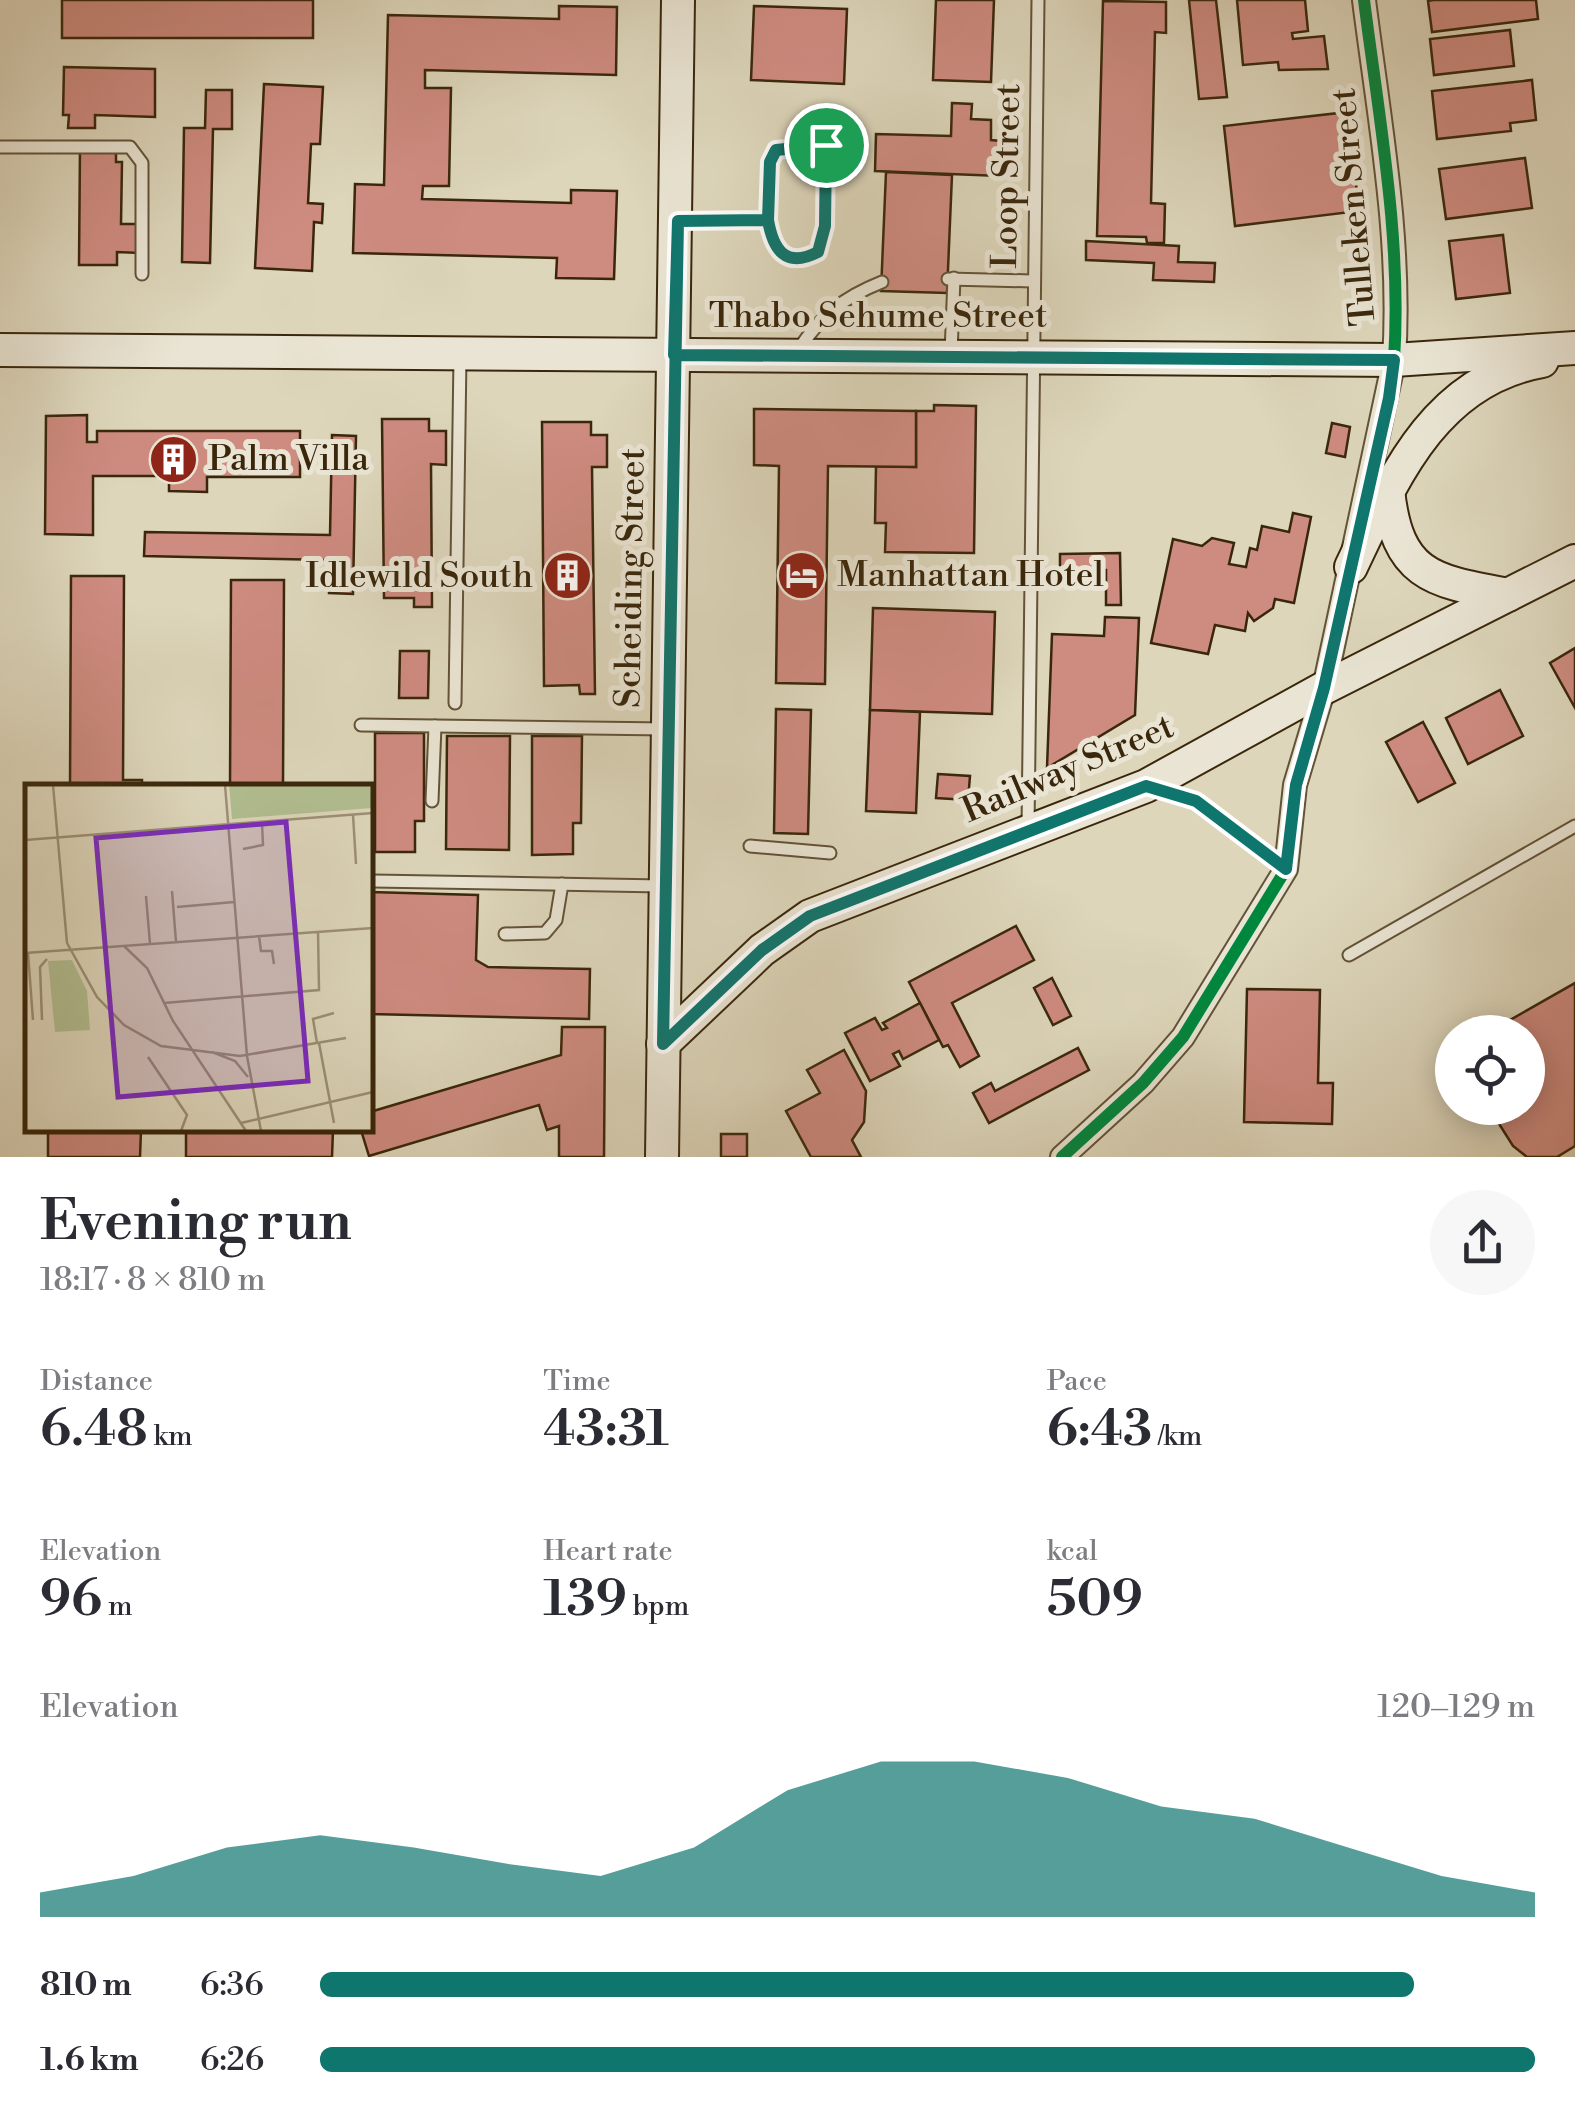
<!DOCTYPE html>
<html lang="en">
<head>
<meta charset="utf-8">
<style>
	body { margin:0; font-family:"Libre Bodoni",serif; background:#f7f7f7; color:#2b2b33; height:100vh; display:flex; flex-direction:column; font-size:38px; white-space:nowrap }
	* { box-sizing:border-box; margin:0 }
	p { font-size:32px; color:#7c7c81 }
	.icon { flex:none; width:55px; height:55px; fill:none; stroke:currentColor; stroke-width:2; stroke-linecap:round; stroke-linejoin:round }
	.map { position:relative; height:1157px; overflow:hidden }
	.side { display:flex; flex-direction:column; background:#fff; flex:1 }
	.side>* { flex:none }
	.controls { position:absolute; left:1435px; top:1015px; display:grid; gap:20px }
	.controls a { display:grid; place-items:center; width:110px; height:110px; border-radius:50%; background:#fff; box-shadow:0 5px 25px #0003; font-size:50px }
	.pin { position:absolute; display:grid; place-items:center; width:85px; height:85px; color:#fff; margin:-42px; border:5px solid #fff; border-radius:50%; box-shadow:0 2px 10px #0007 }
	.round { display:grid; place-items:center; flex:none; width:105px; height:105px; border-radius:52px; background:#f7f7f7 }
	.overview { display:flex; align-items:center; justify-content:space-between; height:170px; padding:0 40px }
	h1 { font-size:55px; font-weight:600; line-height:75px }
	.stats { display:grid; grid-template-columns:repeat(3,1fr); gap:15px; height:170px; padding:10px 40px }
	.stats div { display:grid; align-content:center }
	.stats b { font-size:50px; font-weight:600 }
	.stats small { font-size:28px; font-weight:400 }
	.stats p { font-size:28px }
	.chart { height:280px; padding:20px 40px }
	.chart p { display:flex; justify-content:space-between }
	.chart svg { width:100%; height:180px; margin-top:10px; fill:#0f766e; opacity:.7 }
	ul { padding:0 40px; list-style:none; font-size:32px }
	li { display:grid; grid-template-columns:160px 120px 1fr; align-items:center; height:75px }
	li i { height:25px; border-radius:12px; background:#0f766e }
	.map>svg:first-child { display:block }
</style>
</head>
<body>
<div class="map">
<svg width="1575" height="1157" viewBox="0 0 1575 1157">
	<rect width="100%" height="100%" fill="#ddd6bb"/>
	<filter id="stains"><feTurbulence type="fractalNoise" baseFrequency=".002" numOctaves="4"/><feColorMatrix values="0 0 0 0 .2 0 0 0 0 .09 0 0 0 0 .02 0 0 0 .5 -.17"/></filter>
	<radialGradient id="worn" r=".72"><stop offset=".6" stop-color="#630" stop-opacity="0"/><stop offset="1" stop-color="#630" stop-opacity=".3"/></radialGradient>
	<g fill="#ce8b80" stroke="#3a270b" stroke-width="2.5">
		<rect x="62" y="0" width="251" height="38"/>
		<polygon points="936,0 994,0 991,82 933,80"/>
		<polygon points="1189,0 1216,0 1227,97 1199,99"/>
		<polygon points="1237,0 1305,0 1308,31 1292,33 1293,39 1324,36 1328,69 1279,70 1278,62 1243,65"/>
		<polygon points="1433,0 1536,0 1538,19 1432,32 1428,1"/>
		<polygon points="1103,1 1166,2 1166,33 1155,32 1151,203 1165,204 1164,243 1147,243 1146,237 1097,236"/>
		<polygon points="559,6 617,7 616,75 425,70 425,88 451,88 449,186 423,186 422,199 571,203 571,190 617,191 614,279 556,278 557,258 353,253 355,184 384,185 388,15 559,19"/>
		<polygon points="754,6 847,9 844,84 751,80"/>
		<polygon points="1510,30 1514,66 1434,75 1430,39"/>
		<polygon points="64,67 155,69 155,117 95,115 95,128 68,128 69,115 63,115"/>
		<polygon points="1532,80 1536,120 1510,123 1511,131 1437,139 1432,91"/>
		<polygon points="264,84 323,87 320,144 311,144 308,203 323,204 322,223 314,222 312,271 255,268"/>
		<polygon points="206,90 232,90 232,129 213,129 210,263 182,262 184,128 205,128"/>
		<polygon points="952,103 972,104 971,119 991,120 991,140 1001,141 1000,176 875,171 876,134 951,136"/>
		<polygon points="1348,112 1359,211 1235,226 1224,126"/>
		<polygon points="80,147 116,147 116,162 122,162 121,224 141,224 140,253 117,252 117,265 79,265"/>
		<polygon points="1525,158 1532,208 1446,219 1439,169"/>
		<polygon points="886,172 952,175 947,293 881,291"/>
		<polygon points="1503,235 1510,293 1456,299 1449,241"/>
		<polygon points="1086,241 1179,246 1178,262 1215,263 1214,282 1153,280 1154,263 1086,260"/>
		<polygon points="934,405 976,406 974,553 885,552 886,523 875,523 876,466 916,467 916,411 934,411"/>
		<polygon points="754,409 916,411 916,467 828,466 825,684 776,683 779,466 754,465"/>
		<polygon points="87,415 87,442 97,442 97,431 300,431 300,477 207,477 207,492 169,491 169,476 93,476 93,535 45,534 46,416"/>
		<polygon points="382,419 429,419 429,431 446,431 446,465 431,464 432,607 414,607 414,598 384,598"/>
		<polygon points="542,422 591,422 591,435 607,435 607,467 592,467 595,694 580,694 579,685 544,686"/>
		<polygon points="1332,423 1350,427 1345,457 1326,453"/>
		<polygon points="332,435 356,436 353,594 329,593 329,560 144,556 145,532 330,535"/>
		<polygon points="1293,513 1311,517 1294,603 1275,599 1273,608 1254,621 1248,613 1245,631 1215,625 1208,654 1151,643 1173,539 1202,546 1212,538 1234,543 1229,564 1246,567 1250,548 1257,550 1262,526 1289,532"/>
		<polygon points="1120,553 1121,605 1106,605 1106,570 1060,570 1060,554"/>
		<polygon points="71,576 124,576 123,780 142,780 142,787 70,787"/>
		<polygon points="231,580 284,580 283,784 302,787 230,787"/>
		<polygon points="873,608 995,612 992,714 870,710"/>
		<polygon points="1105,617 1139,618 1135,715 1047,768 1052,634 1104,636"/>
		<polygon points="1575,648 1575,708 1550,663"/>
		<polygon points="400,651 429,651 428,698 399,698"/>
		<polygon points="1500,690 1523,736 1468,764 1446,718"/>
		<polygon points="776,709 811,710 808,834 774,833"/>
		<polygon points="870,710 920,712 916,813 866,811"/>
		<polygon points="1423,722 1455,783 1418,802 1386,742"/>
		<polygon points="375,733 424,733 424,821 415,821 415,852 375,852"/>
		<polygon points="447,736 510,736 509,850 446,849"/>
		<polygon points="532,736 582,736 581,823 573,823 573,854 532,855"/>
		<polygon points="938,774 970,776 968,800 936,798"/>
		<polygon points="370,892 478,895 476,960 488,967 590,969 589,1019 370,1014"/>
		<polygon points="1016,926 1034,960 952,1003 979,1056 960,1067 948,1045 943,1047 909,982"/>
		<polygon points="1052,978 1071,1016 1053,1025 1034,988"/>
		<polygon points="1575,983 1575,1146 1557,1157 1527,1157 1513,1146 1489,1108 1528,1108 1528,1032 1489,1032"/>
		<polygon points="1247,989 1320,990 1318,1083 1333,1083 1332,1124 1244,1122"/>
		<polygon points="920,1003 939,1040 903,1059 899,1051 893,1054 900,1066 870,1081 845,1033 875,1018 882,1030 887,1028 883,1023"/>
		<polygon points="562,1027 605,1027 604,1157 559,1157 559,1126 547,1130 539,1105 369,1156 361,1130 370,1130 370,1112 561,1055"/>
		<polygon points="1078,1048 1089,1070 989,1123 973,1093 991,1083 995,1091"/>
		<polygon points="844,1050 866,1091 864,1122 852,1140 861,1157 811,1157 786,1111 820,1093 807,1070"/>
		<polygon points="48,1130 141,1130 140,1157 48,1157"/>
		<polygon points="186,1130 333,1130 332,1157 186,1157"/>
		<rect x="721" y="1134" width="26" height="23"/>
	</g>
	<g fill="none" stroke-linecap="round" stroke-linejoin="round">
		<defs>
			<g id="service">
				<polyline points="0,147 130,147 142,163 142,274"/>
				<path d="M 768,220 C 773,249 785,269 818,252 L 825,226 L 826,145"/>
				<polyline points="678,221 768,220 770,162 776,150 855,144"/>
				<polyline points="948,279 1032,281"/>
				<path d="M 798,350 C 822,315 842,298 882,282"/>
				<polyline points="951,353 954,278"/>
				<polyline points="455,703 460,357"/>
				<polyline points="361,725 667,729"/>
				<polyline points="1154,789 1196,801 1286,869"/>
				<polyline points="432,801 435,726"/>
				<polyline points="1028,828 1038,0"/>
				<polyline points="750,846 830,853"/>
				<polyline points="373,881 662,886"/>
				<polyline points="505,934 545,933 556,920 562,884"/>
				<polyline points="1349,955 1575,826"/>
			</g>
			<path id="minor" d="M 1062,1157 L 1143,1083 L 1183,1037 L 1286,869 L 1295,785 L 1324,688 L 1394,360 C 1402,240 1379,119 1364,0"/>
			<g id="secondary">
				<polyline points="0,350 1394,360 1575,348"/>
				<path d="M 1388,490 C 1397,576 1432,581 1508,595"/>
				<path d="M 1351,567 C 1393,479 1434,380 1542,361"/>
				<polyline points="663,1044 762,950 810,916 1146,786 1324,688 1575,561"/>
				<polyline points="662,1157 678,0"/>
			</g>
		</defs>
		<use href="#service" stroke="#635337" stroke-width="15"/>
		<use href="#minor" stroke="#635337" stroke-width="26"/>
		<use href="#secondary" stroke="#3a270b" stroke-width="36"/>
		<use href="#service" stroke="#e9e4d3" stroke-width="11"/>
		<use href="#minor" stroke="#e9e4d3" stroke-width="22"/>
		<use href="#secondary" stroke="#e9e4d3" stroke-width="32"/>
		<defs>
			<path id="cycleway" d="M 1062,1157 L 1143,1083 L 1183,1037 L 1286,869 L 1295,785 L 1324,688 L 1394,360 C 1402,240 1379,119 1364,0"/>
		</defs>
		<use href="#cycleway" stroke="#e9e4d3" stroke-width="19"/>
		<use href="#cycleway" stroke="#00873e" stroke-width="12"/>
	</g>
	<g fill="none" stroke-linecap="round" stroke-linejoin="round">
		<defs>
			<path id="route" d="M 826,145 L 776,150 L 770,162 L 768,220 L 678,221 L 663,1044 L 762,950 L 810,916 L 1146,786 L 1196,801 L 1286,869 L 1296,785 L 1324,688 L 1389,398 L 1394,360 L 674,355 L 678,221 L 768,220 C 773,249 785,269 818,252 L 825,226 L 826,145"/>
		</defs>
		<use href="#route" stroke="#fff" stroke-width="20"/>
		<use href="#route" stroke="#0f766e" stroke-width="12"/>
	</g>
	<defs>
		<symbol id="building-disc" viewBox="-11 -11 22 22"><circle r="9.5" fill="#8f2418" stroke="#e9e4d3"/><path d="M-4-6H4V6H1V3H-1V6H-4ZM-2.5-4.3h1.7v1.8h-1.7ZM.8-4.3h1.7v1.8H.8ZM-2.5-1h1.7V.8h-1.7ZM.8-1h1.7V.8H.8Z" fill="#fff"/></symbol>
		<symbol id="hotel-disc" viewBox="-11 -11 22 22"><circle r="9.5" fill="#8f2418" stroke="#e9e4d3"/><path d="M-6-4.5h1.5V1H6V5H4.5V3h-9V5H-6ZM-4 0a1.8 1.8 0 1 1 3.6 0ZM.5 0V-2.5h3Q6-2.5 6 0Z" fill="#fff"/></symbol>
	</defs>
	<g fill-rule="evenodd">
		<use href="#building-disc" x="146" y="432" width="55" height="55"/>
		<use href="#hotel-disc" x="774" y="548" width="55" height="55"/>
		<use href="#building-disc" x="540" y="548" width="55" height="55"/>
	</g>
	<g text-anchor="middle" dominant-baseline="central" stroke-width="10" stroke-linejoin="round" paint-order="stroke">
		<g font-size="35" fill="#3a270b" stroke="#e9e4d3">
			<text transform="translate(1007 176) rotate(-89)">Loop Street</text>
			<text transform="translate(1354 207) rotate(-95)">Tulleken Street</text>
			<text x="878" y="316">Thabo Sehume Street</text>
			<text transform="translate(631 578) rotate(-89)">Scheiding Street</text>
			<text transform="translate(1068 769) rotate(-23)">Railway Street</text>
		</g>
		<g font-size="35" fill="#3a270b" stroke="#e9e4d3" text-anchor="start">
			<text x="208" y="459">Palm Villa</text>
			<text x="837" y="575">Manhattan Hotel</text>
			<text x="533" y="576" text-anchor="end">Idlewild South</text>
		</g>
	</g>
	<g transform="translate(25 784)">
		<rect width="348" height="348" fill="#ddd6bb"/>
		<path d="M 204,1 L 347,1 L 347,24 L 207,35 ZM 47,176 L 62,207 L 65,246 L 30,248 L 23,177 Z" fill="#b1be90"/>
		<path fill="none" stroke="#9c9075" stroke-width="2.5" d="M 28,1 L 42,159 L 72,213 L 99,241 L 136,262 L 215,272 L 321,254M 200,1 L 222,272 L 236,347M 328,31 L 331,80M 0,56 L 348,29M 218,65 L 238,61 L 237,39M 147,107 L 151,158M 121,112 L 125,160M 152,123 L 209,118M 234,152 L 236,167 L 247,167 L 249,180M 99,162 L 122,184 L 148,237 L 221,347M 0,169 L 348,144M 3,169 L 8,236M 139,219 L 294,206 L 293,147M 17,236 L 15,183 L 22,175M 292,259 L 288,235 L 309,229M 294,259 L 309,339M 187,268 L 210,277 L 223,293M 123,273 L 162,331 L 156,347M 216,339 L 348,308"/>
		<path fill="#7b2cbf" fill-opacity="0.15" stroke="#7b2cbf" stroke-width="5" d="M 261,38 L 283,297 L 93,313 L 71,54 Z"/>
		<rect width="348" height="348" fill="none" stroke="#3a270b" stroke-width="5"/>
	</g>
	<rect width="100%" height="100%" filter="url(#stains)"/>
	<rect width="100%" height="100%" fill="url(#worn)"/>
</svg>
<div class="controls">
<a><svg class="icon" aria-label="locate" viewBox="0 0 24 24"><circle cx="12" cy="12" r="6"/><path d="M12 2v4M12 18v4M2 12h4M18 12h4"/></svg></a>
</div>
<div class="pin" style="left:826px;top:145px;background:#1e9e55"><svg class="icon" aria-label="arrive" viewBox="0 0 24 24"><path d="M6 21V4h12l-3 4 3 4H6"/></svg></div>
</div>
<section class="side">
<div class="overview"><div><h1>Evening run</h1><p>18:17 · 8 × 810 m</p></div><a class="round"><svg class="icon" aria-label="share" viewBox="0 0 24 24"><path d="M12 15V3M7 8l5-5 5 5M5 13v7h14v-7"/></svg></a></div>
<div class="stats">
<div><p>Distance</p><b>6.48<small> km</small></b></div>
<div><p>Time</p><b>43:31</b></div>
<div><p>Pace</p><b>6:43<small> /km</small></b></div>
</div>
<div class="stats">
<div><p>Elevation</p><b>96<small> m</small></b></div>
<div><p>Heart rate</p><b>139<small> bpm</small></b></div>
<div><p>kcal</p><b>509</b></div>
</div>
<div class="chart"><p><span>Elevation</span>120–129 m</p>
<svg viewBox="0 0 160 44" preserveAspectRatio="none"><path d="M0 44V38L10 34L20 27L30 24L40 27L50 31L60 34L70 27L80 13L90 6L100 6L110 10L120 17L130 20L140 27L150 34L160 38V44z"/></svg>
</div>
<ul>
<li><b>810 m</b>6:36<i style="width:90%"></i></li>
<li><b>1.6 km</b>6:26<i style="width:100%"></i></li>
</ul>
</section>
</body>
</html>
